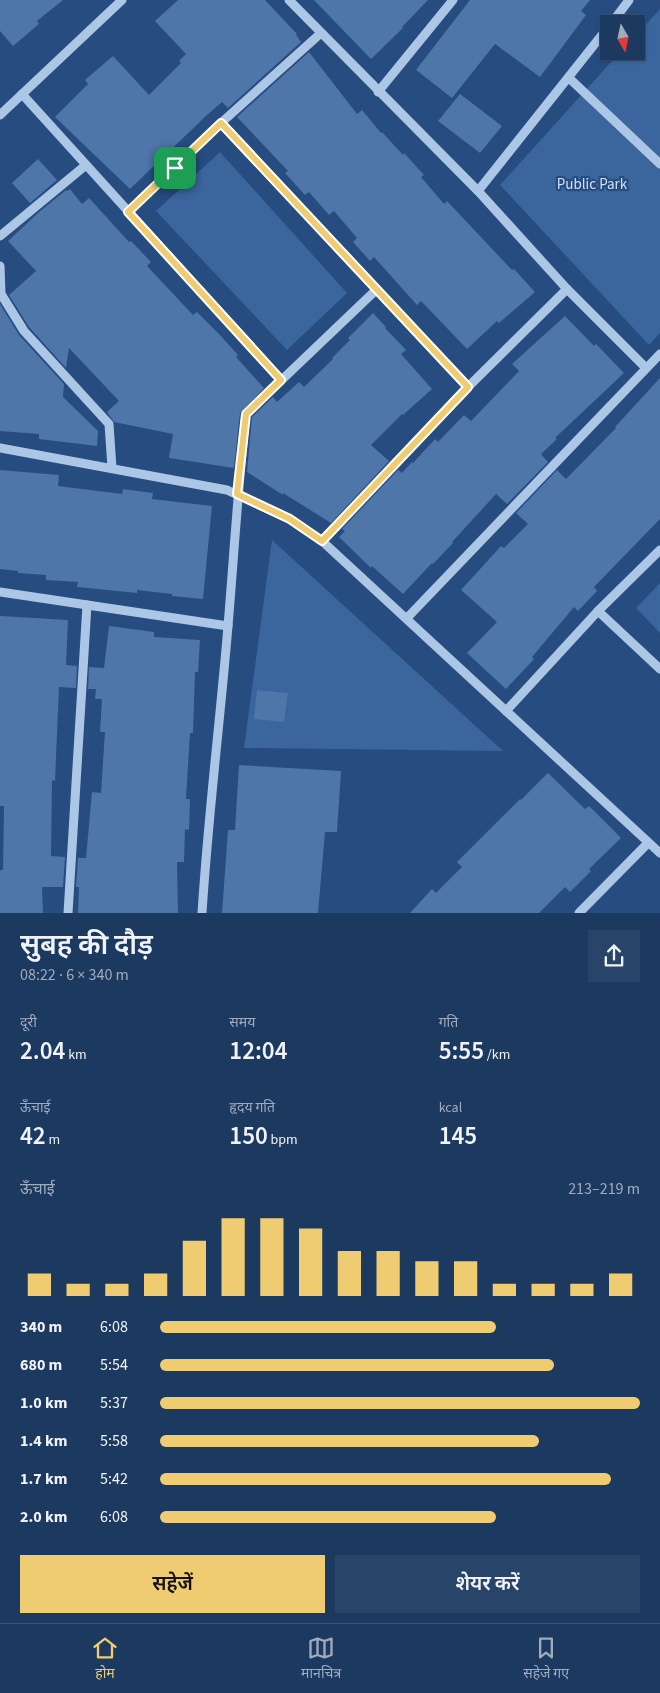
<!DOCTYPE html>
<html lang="hi">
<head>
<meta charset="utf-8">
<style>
	body { margin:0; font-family:"Source Sans 3","Noto Sans Devanagari",sans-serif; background:#294469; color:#f1f3f6; height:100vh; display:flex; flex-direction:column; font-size:19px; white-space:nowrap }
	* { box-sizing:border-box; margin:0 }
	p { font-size:16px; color:#a0acbd }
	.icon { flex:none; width:28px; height:28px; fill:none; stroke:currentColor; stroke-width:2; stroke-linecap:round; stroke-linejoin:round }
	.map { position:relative; height:913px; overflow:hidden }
	.side { display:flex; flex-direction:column; background:#1c3960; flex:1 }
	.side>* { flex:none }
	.needle { width:32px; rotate:171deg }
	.fabs { position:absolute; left:600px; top:15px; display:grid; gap:10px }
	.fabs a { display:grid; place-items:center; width:45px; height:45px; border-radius:0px; background:#1c3960; box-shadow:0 1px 4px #0004,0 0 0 1px #3a5375; font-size:25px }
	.pin { position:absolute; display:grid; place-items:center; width:42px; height:42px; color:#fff; margin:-21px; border-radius:10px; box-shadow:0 2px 8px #0006 }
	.round { display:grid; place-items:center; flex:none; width:52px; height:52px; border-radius:0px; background:#294469 }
	.summary { display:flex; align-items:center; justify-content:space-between; height:85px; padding:0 20px }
	h1 { font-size:28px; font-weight:600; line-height:38px }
	.figures { display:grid; grid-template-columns:repeat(3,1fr); gap:8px; height:85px; padding:5px 20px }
	.figures div { display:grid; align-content:center }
	.figures b { font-size:25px; font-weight:600 }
	.figures small { font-size:14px; font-weight:400 }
	.figures p { font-size:14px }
	.chart { height:140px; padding:10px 20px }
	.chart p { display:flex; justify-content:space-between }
	.chart svg { width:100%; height:90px; margin-top:5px; stroke:#efcc71; stroke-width:6 }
	.button { display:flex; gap:10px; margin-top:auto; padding:10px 20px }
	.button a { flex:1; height:58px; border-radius:0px; background:#efcc71; color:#111; font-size:20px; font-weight:600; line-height:58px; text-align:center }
	.button a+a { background:#294469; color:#f1f3f6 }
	ul { padding:0 20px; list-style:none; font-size:16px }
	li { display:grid; grid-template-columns:80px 60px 1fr; align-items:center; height:38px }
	li i { height:12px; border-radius:6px; background:#efcc71 }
	.tabs { display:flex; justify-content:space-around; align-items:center; height:70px; border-top:1px solid #3a5375; background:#1c3960; font-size:14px; color:#a0acbd }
	.tabs a { display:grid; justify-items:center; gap:2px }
	.tabs .current { color:#efcc71 }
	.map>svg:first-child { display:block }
</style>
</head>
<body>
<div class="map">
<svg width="660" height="913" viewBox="0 0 660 913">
	<rect width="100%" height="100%" fill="#264c80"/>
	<g fill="#3a669d">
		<polygon points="660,9 660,333 649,345 500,185 621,51 636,51 636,35"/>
		<polygon points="220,152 347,293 287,350 156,211"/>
		<polygon points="272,540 503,751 244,748"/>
		<polygon points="660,583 660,633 636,608"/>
	</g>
	<g fill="#4e76a8">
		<polygon points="0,0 63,0 37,21 39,24 13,46 0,31"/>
		<polygon points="178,0 265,0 297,34 296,35 301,42 228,108 222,102 207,115 130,189 55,117 88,84 85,80 113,56 149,95 181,63 179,61 186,54 155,21"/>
		<polygon points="314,0 428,0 402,27 403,28 371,59"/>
		<polygon points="470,0 590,0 581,11 586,15 540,77 495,44 452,98 416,70"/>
		<polygon points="309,52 357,114 362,110 381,133 382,132 403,155 404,153 424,175 421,177 444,204 447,201 512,270 514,269 535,292 499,323 497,321 467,349 421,301 417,305 374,257 370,261 353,242 357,238 334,211 329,215 309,192 305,195 285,173 288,171 237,117"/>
		<polygon points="460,94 502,126 480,153 438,121"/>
		<polygon points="38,159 57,180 30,203 12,183"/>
		<polygon points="70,189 82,204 89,198 129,242 131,241 151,262 147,266 193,315 197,312 220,335 238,355 236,357 264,388 240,413 234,468 169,458 173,434 114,422 107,412 119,401 69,348 66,368 29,327 9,295 36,271 8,241 38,213 66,190 67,191"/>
		<polygon points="0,304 19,335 64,384 63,397 98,431 97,446 39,439 39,434 0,431"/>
		<polygon points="373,313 386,327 385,328 406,350 401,354 432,389 403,415 402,414 371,445 389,461 331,523 283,493 283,495 247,472 252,417 273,397 277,402 299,382 304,387 333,359 332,358 350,340 348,338"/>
		<polygon points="565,316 594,346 596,344 624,373 555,438 557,439 541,454 548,462 507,504 496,494 452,542 453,543 433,564 432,563 403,594 372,566 371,568 339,537 345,531 342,529 398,470 402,473 412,462 413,463 435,439 438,442 464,415 471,421 519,371 512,364"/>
		<polygon points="660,378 660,519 594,587 597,591 578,611 574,607 532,657 534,659 506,689 467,653 497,622 461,590 501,546 504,548 528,524 516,513 557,470 566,479 616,428 615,427"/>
		<polygon points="0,470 59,475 58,486 122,494 123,489 153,493 152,499 212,506 203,599 172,596 172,594 137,590 137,593 77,587 78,582 46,580 46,575 18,573 18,571 0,569"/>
		<polygon points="0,616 68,620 66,665 77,666 76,688 59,687 55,781 52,780 51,856 65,857 63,887 42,887 43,913 0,913 0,870 3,870 4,806 0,806"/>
		<polygon points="109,626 154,632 154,637 200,640 198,672 195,672 193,733 190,733 186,799 190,799 189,830 185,829 184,862 177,862 178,913 78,913 79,887 76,887 78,858 86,858 92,792 101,793 105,732 100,732 102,699 95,699 96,689 88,689 89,667 104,668"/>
		<polygon points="257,690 288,693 284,722 254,719"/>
		<polygon points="239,765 341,771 337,832 325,832 318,913 222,913 228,830 235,830"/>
		<polygon points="548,773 585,809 589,806 621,838 589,869 591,871 570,892 565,887 539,913 410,913 432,889 436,893 462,867 457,862 520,799 521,800"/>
	</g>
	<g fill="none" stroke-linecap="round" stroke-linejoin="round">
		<g stroke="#acc6e6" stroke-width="9">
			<polyline points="289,0 478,191 567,289 646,368"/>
			<polyline points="611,24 629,0"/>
			<polyline points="569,78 660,164"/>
			<polyline points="378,92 453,0"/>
			<polyline points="22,94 281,380"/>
			<polyline points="0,115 122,0"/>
			<polyline points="221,123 468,387"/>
			<polyline points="478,191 609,26"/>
			<polyline points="128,212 221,123 321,33"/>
			<polyline points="0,236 86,165"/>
			<polyline points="0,266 1,294 24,331 109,424 112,468"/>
			<polyline points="0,448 227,490 289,519 322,541 660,853"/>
			<polyline points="322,541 468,387 567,289"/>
			<polyline points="0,592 228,626"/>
			<polyline points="598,611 660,669"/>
			<polyline points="407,618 660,354"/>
			<polyline points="506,711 598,611 660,550"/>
			<polyline points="68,913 87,605"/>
			<path d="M 202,913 C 208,817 220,722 228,626 C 234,555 238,485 246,414 L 376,290"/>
			<polyline points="579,913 648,843"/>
		</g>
	</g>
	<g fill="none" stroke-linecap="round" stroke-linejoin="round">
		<defs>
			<polygon id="route" points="221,123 468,387 322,541 290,519 237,494 246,414 281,380 128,212"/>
		</defs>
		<use href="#route" stroke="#fff" stroke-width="10"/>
		<use href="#route" stroke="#efcc71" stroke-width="6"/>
	</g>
	<g text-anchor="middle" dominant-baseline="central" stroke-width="4.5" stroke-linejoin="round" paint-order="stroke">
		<g font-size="15" fill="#d0e0f5" stroke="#264c80">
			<text x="592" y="184">Public Park</text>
		</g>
	</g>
</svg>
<div class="fabs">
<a><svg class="needle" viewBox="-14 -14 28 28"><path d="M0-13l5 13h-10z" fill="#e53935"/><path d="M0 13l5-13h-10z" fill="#a0acbd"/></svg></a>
</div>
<div class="pin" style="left:175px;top:168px;background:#1e9e55"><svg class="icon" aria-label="arrive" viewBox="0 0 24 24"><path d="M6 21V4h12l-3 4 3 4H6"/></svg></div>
</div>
<section class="side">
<div class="summary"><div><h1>सुबह की दौड़</h1><p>08:22 · 6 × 340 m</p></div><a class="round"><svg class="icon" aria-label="share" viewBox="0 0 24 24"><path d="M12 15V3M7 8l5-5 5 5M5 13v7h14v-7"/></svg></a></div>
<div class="figures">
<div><p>दूरी</p><b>2.04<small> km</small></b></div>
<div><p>समय</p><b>12:04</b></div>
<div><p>गति</p><b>5:55<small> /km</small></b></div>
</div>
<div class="figures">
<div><p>ऊँचाई</p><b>42<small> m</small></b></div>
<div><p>हृदय गति</p><b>150<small> bpm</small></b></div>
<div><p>kcal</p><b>145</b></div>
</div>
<div class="chart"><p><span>ऊँचाई</span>213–219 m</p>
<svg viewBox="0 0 160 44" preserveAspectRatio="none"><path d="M5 44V33M15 44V38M25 44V38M35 44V33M45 44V17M55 44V6M65 44V6M75 44V11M85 44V22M95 44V22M105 44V27M115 44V27M125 44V38M135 44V38M145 44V38M155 44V33"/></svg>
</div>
<ul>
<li><b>340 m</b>6:08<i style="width:70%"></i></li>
<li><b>680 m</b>5:54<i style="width:82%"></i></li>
<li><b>1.0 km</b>5:37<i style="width:100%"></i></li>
<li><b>1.4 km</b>5:58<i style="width:79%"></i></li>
<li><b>1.7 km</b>5:42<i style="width:94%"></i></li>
<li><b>2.0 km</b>6:08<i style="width:70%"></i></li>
</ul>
<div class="button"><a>सहेजें</a><a>शेयर करें</a></div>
</section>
<nav class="tabs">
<a class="current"><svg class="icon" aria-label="home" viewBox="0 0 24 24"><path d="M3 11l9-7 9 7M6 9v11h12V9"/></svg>होम</a>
<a><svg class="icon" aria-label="map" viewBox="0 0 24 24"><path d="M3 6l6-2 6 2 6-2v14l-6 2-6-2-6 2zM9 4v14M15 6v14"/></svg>मानचित्र</a>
<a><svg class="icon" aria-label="saved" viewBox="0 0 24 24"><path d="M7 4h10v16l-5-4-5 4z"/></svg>सहेजे गए</a>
</nav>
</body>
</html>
